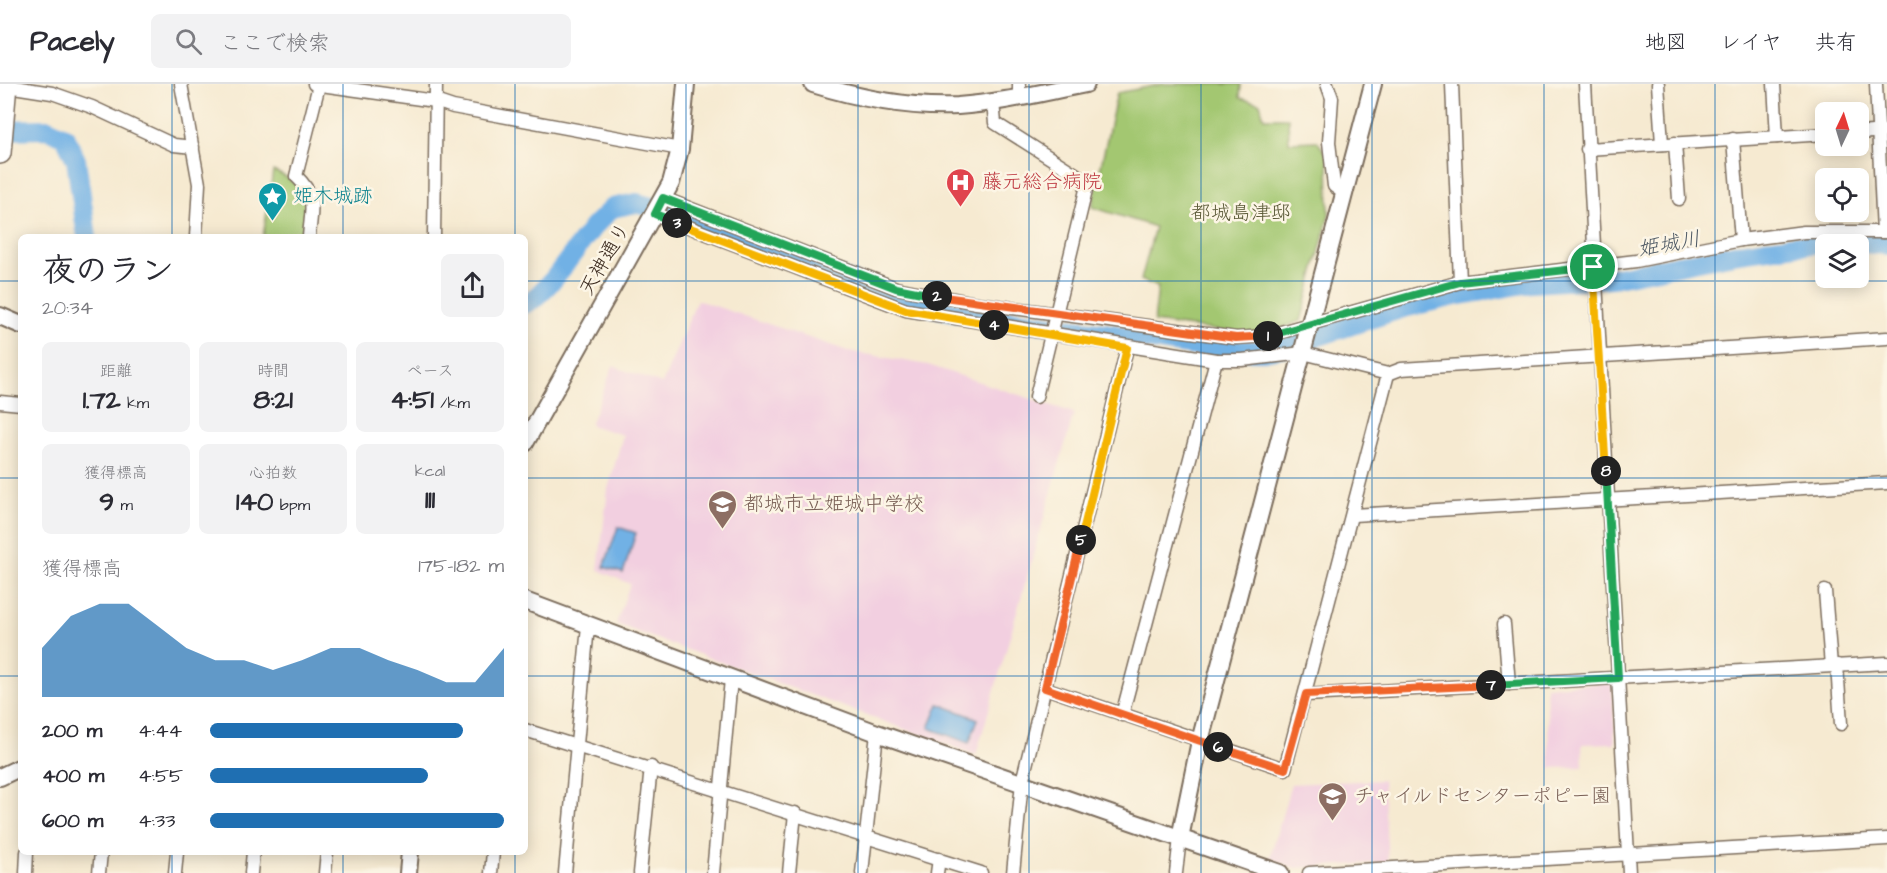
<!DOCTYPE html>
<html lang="ja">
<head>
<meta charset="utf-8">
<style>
	body { margin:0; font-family:"Architects Daughter","Klee One",sans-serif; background:#f2f2f3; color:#2b2b33; height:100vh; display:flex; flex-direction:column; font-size:22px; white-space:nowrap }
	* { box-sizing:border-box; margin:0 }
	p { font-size:20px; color:#7c7c81 }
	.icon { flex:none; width:33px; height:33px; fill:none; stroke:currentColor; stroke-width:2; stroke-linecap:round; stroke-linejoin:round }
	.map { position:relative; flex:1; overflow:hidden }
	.side { position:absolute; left:18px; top:150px; width:510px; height:621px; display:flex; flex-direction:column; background:#fff; border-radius:9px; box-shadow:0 3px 15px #0003 }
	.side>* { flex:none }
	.needle { width:39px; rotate:4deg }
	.fabs { position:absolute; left:1815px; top:18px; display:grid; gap:12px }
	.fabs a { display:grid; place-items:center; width:54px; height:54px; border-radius:9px; background:#fff; box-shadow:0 3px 15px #0003; font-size:30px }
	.pin { position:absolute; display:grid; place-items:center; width:51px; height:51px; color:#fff; margin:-26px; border:3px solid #fff; border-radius:50%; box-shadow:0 2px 6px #0007 }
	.km { position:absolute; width:30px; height:30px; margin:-15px; border-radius:50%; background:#222; color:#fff; font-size:16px; line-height:30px; text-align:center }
	.round { display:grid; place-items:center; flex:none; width:63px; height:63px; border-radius:9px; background:#f2f2f3 }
	.head { display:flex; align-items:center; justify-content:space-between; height:102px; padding:0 24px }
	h1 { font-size:33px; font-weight:800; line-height:45px }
	.metrics { display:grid; grid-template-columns:repeat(3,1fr); gap:9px; height:102px; padding:6px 24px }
	.metrics div { display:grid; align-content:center; border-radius:9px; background:#f2f2f3; text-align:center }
	.metrics b { font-size:26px; font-weight:800 }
	.metrics small { font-size:16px; font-weight:400 }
	.metrics p { font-size:16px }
	.chart { height:168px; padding:12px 24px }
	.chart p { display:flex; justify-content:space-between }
	.chart svg { width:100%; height:108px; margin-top:6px; fill:#1f6fb2; opacity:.7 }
	ul { padding:0 24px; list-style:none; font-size:20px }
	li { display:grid; grid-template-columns:96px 72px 1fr; align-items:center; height:45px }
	li i { height:15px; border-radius:8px; background:#1f6fb2 }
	header { display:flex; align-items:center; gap:36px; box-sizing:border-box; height:84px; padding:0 30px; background:#fff; border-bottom:2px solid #e1e1e2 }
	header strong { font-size:28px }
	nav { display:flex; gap:33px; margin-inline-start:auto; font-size:21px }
	.search { width:420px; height:54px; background:#f2f2f3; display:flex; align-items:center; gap:15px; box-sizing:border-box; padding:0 21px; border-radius:9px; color:#7c7c81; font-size:22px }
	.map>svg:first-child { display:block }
</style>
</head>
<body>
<header>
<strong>Pacely</strong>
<div class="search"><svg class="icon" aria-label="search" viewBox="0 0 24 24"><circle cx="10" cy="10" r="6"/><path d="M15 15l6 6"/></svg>ここで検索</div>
<nav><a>地図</a><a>レイヤ</a><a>共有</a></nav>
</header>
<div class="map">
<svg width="1887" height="789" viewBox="0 0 1887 789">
	<rect width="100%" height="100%" fill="#fcf5e5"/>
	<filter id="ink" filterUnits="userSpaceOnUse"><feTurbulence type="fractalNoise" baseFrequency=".0167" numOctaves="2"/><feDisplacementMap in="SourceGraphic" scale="12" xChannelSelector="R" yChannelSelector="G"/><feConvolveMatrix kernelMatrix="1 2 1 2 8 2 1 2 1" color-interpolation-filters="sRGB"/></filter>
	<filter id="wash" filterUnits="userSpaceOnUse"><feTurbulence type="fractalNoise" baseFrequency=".008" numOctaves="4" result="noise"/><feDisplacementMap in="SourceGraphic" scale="24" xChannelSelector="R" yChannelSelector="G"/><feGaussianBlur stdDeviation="1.35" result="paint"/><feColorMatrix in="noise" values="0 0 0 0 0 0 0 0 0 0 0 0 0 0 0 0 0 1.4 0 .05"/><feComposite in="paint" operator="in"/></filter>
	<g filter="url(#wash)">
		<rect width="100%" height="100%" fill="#f6ead1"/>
		<g fill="#f2cfe0">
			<polygon points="697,216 848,267 928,281 1074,329 976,671 616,540 630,500 598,486 608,405 623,351 590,341 613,282 662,300"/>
			<polygon points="1608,599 1612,601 1615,659 1582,660 1583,683 1550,684 1546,602"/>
			<polygon points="1383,696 1388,778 1295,784 1270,774 1291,700"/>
		</g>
		<g fill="#a3c771" stroke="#6f7848" stroke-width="1.5">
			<polygon points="1164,0 1241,0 1240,14 1260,19 1264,34 1288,34 1289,58 1317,57 1328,72 1329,131 1301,237 1270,248 1238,249 1154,238 1158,203 1141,196 1155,143 1092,123 1117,9"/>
			<path d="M 273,87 C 310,102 308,117 306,153 L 263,153 Z"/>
		</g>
		<g fill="#71b1e5" stroke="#566e82" stroke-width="1.5">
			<polygon points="618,443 636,449 623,489 604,483"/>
			<polygon points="939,620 978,635 969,659 929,644"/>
		</g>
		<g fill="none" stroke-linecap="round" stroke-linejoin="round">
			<g stroke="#71b1e5" stroke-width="20">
				<polyline points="0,46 48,45 65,53 76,76 87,153"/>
				<polyline points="525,220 535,214 553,196 593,143 612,124 636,119 679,130 900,216 949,227 1223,266 1264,267 1286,263 1403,224 1455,212 1531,199 1612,194 1739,169 1796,161 1847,158 1887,161"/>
			</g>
		</g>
	</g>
	<g filter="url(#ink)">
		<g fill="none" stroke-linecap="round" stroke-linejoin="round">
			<defs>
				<g id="minor">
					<polyline points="181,0 199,100 196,153"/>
					<polyline points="314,0 435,17 453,23 680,65"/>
					<polyline points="1327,0 1332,14 1329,58 1334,102 1344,109"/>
					<polyline points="1452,0 1460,198"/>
					<polyline points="1585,0 1629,789"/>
					<polyline points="1658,0 1662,60"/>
					<polyline points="1774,0 1777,53"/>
					<polyline points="1876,0 1883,148"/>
					<polyline points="1,1 52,9 92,23 174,61 193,63"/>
					<polyline points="1019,13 1019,0"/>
					<polyline points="993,18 995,39 1085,96 1086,106 1036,313"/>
					<polyline points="1858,49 1887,47"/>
					<polyline points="1733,55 1741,156"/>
					<polyline points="1675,59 1679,115"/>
					<polyline points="1587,65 1826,50"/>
					<polyline points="663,114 896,204 976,219 1236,254 1267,252 1460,198 1636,177 1741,156 1804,148 1887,148"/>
					<polyline points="655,130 906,226 1216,276 1242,276 1303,269 1388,290 1401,285 1887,254"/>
					<path d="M 309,153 C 311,125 318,113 296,92 L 319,1"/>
					<polyline points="434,153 436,0"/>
					<polyline points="0,318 21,320"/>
					<polyline points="1353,431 1887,399"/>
					<polyline points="1825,507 1831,582"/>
					<polyline points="1504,540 1509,600"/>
					<polyline points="1837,581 1841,640"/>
					<polyline points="1045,604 1285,685 1388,290"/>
					<polyline points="1306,611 1887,579"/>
					<polyline points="1122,631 1216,276"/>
					<polyline points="525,646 981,789"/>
					<polyline points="26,789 27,768"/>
					<polyline points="99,789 101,768"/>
					<polyline points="175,789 177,768"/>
					<polyline points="251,789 253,768"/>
					<polyline points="325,789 327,768"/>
					<polyline points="491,789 493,768"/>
					<polyline points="565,789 588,542"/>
					<polyline points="640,789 651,683"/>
					<polyline points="713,789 731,595"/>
					<polyline points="789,789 795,729"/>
					<polyline points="862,789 877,649"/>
					<polyline points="937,789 939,775"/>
					<polyline points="1013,789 1022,698 1127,264"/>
					<polyline points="1176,789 1180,754"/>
					<polyline points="1309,789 1887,755"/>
				</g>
				<g id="tertiary">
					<path d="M 813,0 C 858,14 911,24 958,22 C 1001,19 1044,8 1086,0"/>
					<polyline points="0,232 21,241"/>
					<polyline points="525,359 671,99 680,65 686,0"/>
					<polyline points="525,517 877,649 1280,789"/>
					<polyline points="0,693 21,683"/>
					<polyline points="1180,754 1200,657 1373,0"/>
					<polyline points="408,789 410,768"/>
				</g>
				<polyline id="trunk" points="0,69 6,0"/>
			</defs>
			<use href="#minor" stroke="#7c6d5d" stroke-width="15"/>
			<use href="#tertiary" stroke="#7c6d5d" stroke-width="20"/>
			<use href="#trunk" stroke="#7c6d5d" stroke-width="24"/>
			<use href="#minor" stroke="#fff" stroke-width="12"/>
			<use href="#tertiary" stroke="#fff" stroke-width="16"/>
			<use href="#trunk" stroke="#fff" stroke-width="21"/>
		</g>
	</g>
	<g fill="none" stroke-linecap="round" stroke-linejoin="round" filter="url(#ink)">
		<defs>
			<polyline id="split-1" points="1268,252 1460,198 1593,183"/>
			<polyline id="split-2" points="937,212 1236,254 1268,252"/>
			<polyline id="split-3" points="677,139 655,130 663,114 896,204 937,212"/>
			<polyline id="split-4" points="677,139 906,226 994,241"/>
			<polyline id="split-5" points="994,241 1127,264 1081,456"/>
			<polyline id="split-6" points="1081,456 1045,604 1218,663"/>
			<polyline id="split-7" points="1218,663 1285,685 1306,610 1491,601"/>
			<polyline id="split-8" points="1491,601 1618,594 1606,387"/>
			<polyline id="split-9" points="1593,183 1606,387"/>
		</defs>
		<use href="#split-1" stroke="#fff" stroke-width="12"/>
		<use href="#split-2" stroke="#fff" stroke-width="12"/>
		<use href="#split-3" stroke="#fff" stroke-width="12"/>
		<use href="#split-4" stroke="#fff" stroke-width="12"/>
		<use href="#split-5" stroke="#fff" stroke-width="12"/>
		<use href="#split-6" stroke="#fff" stroke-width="12"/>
		<use href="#split-7" stroke="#fff" stroke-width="12"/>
		<use href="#split-8" stroke="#fff" stroke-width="12"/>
		<use href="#split-9" stroke="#fff" stroke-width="12"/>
		<use href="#split-1" stroke="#22a559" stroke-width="8"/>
		<use href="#split-2" stroke="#f0652b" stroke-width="8"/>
		<use href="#split-3" stroke="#22a559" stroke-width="8"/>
		<use href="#split-4" stroke="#f5b400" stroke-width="8"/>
		<use href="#split-5" stroke="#f5b400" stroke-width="8"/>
		<use href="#split-6" stroke="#f0652b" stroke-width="8"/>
		<use href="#split-7" stroke="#f0652b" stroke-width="8"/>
		<use href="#split-8" stroke="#22a559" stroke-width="8"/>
		<use href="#split-9" stroke="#f5b400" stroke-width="8"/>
	</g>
	<path fill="none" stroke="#1f6fb2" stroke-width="1.5" stroke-opacity="0.55" d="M 172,0 L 172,153M 343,0 L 343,153M 515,0 L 515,153M 686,0 L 686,789M 858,0 L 858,789M 1029,0 L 1029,789M 1201,0 L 1201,789M 1372,0 L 1372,789M 1544,0 L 1544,789M 1715,0 L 1715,789M 0,197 L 21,197M 525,197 L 1887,197M 0,394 L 21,394M 525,394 L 1887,394M 0,592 L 21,592M 525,592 L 1887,592M 172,768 L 172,789M 343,768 L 343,789M 515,768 L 515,789"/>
	<defs>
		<symbol id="hospital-pin" viewBox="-11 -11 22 30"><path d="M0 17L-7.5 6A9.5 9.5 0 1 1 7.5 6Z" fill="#e0444e" stroke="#fcf5e5"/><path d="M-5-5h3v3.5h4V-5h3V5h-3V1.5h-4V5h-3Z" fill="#fff"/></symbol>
		<symbol id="sight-pin" viewBox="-11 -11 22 30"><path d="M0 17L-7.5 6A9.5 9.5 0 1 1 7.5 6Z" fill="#0f9aa8" stroke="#fcf5e5"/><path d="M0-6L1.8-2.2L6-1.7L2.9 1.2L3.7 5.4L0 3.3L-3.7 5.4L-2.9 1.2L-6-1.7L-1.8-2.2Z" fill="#fff"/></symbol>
		<symbol id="school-pin" viewBox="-11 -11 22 30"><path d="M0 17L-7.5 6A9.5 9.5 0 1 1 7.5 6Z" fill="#8d6e63" stroke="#fcf5e5"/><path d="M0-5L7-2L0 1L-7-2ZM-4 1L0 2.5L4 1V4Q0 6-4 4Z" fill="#fff"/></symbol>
	</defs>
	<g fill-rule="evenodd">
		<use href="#hospital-pin" x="944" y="82" width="33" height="45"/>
		<use href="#sight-pin" x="256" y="96" width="33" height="45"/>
		<use href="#school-pin" x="706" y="404" width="33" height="45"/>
		<use href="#school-pin" x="1316" y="696" width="33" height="45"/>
	</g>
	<g text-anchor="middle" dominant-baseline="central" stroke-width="5" stroke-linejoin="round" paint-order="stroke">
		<g font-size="20" fill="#be3a42" stroke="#fcf5e5" text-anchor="start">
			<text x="982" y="98">藤元総合病院</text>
		</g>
		<g font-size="20" fill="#0d838f" stroke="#fcf5e5" text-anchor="start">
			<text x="293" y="112">姫木城跡</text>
		</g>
		<g font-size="20" fill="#5a5937" stroke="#fcf5e5">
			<text x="1241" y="129">都城島津邸</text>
		</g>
		<g font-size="20" fill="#3b2a1e" stroke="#fcf5e5">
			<text transform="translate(605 175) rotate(-60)">天神通り</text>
		</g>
		<g font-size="20" fill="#785e54" stroke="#fcf5e5" text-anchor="start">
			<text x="744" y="420">都城市立姫城中学校</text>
			<text x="1354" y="712">チャイルドセンターポピー園</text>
		</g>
		<g font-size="21" font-style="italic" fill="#4e5964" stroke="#fcf5e5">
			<text transform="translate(1669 160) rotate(-10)">姫城川</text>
		</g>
	</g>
</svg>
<div class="fabs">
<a><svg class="needle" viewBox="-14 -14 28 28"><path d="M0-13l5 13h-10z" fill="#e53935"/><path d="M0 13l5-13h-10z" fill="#7c7c81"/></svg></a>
<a><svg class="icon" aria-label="locate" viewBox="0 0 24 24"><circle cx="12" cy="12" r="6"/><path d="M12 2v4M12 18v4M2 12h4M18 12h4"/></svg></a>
<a><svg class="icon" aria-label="layers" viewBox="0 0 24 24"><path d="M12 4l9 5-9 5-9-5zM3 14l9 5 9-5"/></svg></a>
</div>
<div class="pin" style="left:1593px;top:183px;background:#1e9e55"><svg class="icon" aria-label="arrive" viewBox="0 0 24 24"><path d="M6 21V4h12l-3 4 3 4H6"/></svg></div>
<b class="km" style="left:1268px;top:252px">1</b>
<b class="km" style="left:937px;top:212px">2</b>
<b class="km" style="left:677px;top:139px">3</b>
<b class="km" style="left:994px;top:241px">4</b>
<b class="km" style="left:1081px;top:456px">5</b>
<b class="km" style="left:1218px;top:663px">6</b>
<b class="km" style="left:1491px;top:601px">7</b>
<b class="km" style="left:1606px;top:387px">8</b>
<section class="side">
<div class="head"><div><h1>夜のラン</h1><p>20:34</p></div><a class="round"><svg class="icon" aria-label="share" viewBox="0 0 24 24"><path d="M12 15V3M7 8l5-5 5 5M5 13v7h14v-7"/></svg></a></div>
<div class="metrics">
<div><p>距離</p><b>1.72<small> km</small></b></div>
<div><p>時間</p><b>8:21</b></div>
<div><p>ペース</p><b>4:51<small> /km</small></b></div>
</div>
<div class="metrics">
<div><p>獲得標高</p><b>9<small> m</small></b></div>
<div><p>心拍数</p><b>140<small> bpm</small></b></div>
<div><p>kcal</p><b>111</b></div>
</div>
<div class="chart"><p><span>獲得標高</span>175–182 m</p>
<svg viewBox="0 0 160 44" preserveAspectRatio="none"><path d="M0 44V24L10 11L20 6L30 6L40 15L50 24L60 29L70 29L80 33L90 29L100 24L110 24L120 29L130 33L140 38L150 38L160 24V44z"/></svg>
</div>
<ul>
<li><b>200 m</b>4:44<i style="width:86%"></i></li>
<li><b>400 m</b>4:55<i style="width:74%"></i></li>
<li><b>600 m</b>4:33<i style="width:100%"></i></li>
</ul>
</section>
</div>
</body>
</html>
